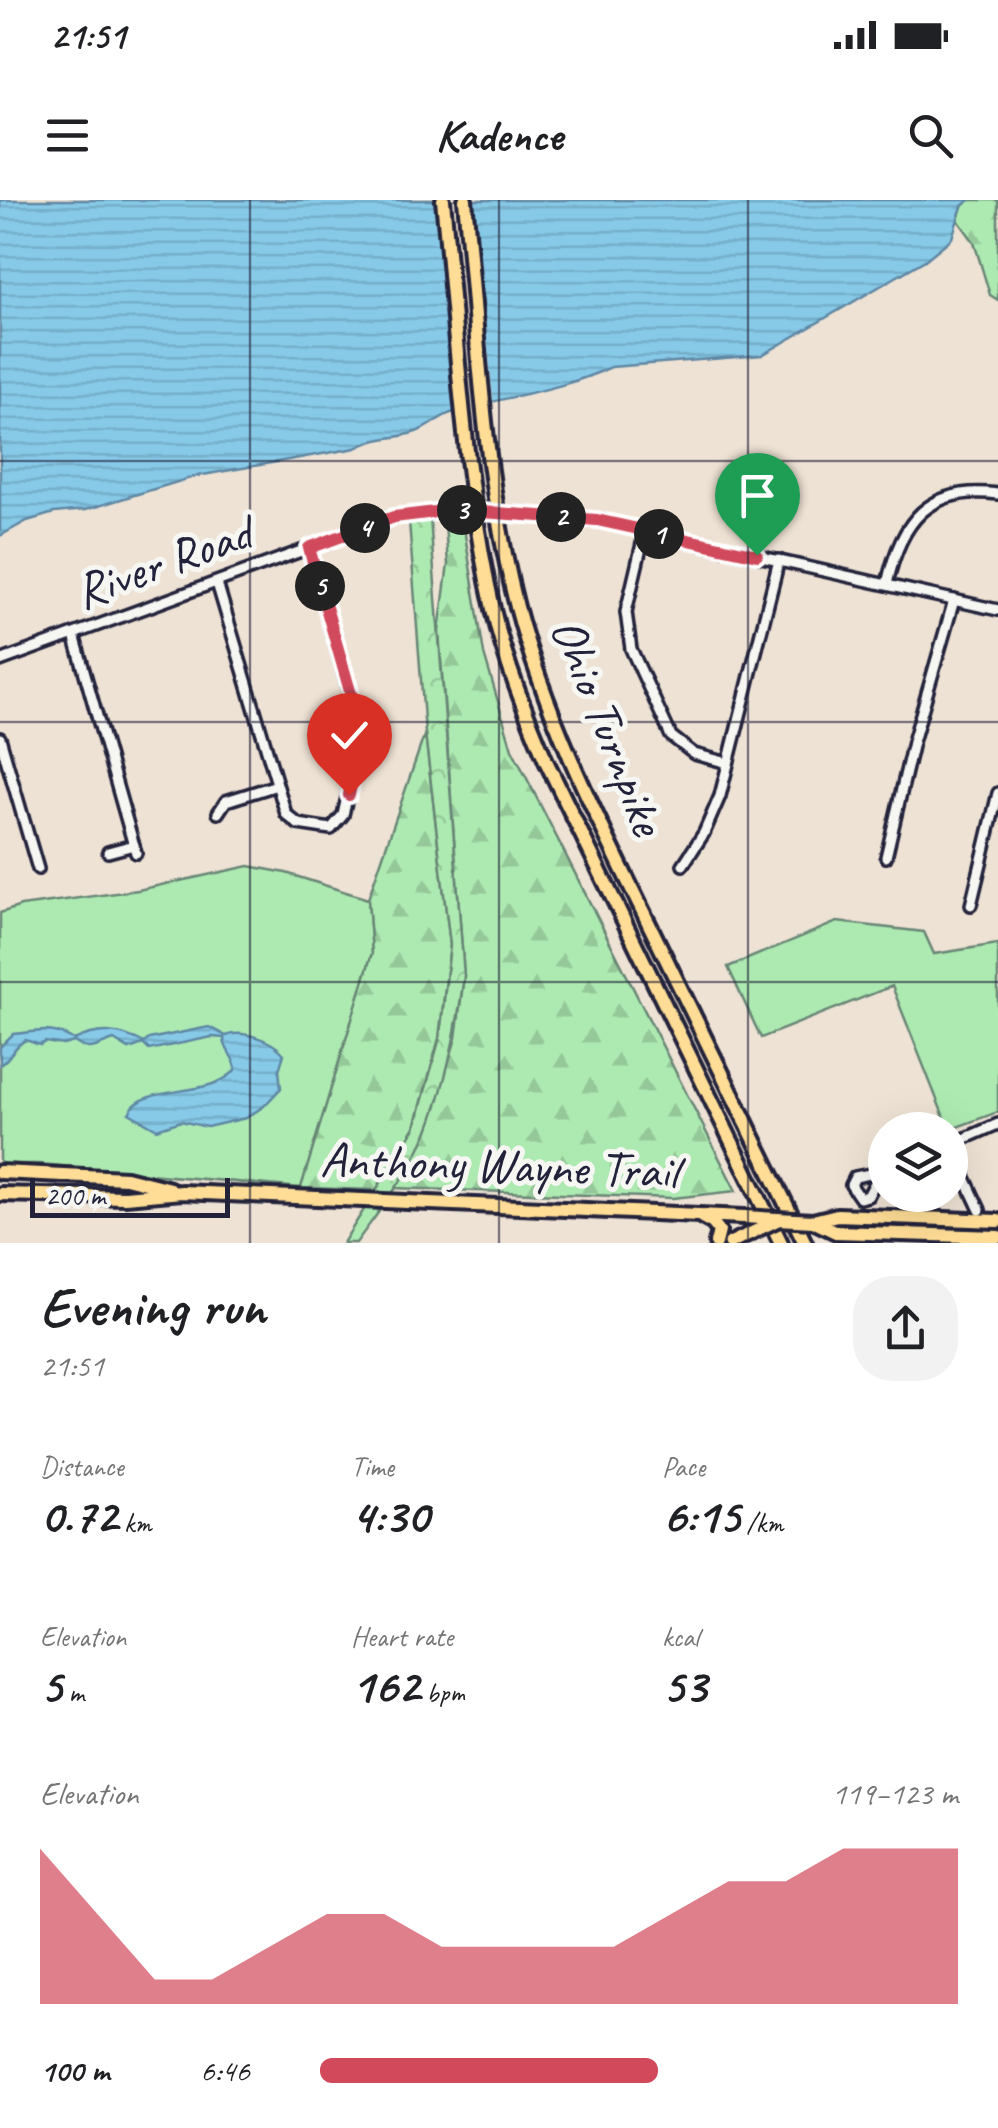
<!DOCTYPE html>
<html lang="en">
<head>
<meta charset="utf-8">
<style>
	body { margin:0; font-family:Caveat,sans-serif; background:#f2f2f2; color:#202124; height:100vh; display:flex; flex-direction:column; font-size:38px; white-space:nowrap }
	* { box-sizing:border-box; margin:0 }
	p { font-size:32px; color:#757577 }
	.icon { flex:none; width:55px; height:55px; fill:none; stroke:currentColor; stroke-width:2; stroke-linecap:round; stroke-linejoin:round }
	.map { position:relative; height:1043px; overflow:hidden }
	.sheet { display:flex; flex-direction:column; background:#fff; flex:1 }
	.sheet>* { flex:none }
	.tools { position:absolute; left:868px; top:912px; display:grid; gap:20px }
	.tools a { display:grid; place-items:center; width:100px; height:100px; border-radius:50%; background:#fff; box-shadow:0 10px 40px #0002; font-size:50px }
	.scale { position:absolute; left:30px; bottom:25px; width:200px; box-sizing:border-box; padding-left:10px; border:5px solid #22223b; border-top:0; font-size:28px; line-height:35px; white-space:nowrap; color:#22223b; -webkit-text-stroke:8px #f6f6f2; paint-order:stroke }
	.pin { position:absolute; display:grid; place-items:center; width:85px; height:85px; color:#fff; margin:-102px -42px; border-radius:50% 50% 50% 0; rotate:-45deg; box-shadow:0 0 10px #0007 }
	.pin .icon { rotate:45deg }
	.km { position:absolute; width:50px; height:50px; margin:-25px; border-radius:50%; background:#222; color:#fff; font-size:28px; line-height:50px; text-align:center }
	.round { display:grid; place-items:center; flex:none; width:105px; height:105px; border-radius:40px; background:#f2f2f2 }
	.summary { display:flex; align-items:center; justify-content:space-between; height:170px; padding:0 40px }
	h1 { font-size:55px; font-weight:700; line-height:75px }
	.stats { display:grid; grid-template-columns:repeat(3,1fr); gap:15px; height:170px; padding:10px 40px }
	.stats div { display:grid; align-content:center }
	.stats b { font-size:50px; font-weight:700 }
	.stats small { font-size:28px; font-weight:400 }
	.stats p { font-size:28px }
	.chart { height:280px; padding:20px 40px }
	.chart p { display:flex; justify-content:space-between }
	.chart svg { width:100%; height:180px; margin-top:10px; fill:#d1495b; opacity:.7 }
	ul { padding:0 40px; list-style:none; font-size:32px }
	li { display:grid; grid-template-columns:160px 120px 1fr; align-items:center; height:75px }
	li i { height:25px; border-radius:12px; background:#d1495b }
	.status { display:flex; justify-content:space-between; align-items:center; height:70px; padding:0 50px; background:#fff; direction:ltr }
	.status svg { height:28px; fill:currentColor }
	header { display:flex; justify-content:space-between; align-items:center; height:130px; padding:0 40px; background:#fff; font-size:45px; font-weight:700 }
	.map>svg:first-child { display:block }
</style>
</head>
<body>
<div class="status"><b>21:51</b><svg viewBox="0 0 49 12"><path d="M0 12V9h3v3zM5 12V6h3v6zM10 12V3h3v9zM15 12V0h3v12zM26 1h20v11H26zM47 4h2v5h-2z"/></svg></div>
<header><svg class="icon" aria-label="menu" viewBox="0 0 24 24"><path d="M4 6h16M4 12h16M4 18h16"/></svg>Kadence<svg class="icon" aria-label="search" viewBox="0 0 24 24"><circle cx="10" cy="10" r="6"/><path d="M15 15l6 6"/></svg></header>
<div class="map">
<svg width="998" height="1043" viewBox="0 0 998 1043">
	<defs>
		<pattern id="forest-firs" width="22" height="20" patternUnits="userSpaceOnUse" patternTransform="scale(2.5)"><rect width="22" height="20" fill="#adeab1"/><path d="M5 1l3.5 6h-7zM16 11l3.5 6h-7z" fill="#95c899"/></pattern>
		<pattern id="park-crowns" width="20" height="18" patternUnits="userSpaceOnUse" patternTransform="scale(2.5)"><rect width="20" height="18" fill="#adeab1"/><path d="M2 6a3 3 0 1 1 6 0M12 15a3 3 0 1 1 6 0" fill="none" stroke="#95c899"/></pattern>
		<pattern id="water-rules" width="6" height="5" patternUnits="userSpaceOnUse" patternTransform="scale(2.5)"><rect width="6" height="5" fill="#87cae8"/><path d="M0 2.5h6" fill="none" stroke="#74adc8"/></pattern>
	</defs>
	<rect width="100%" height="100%" fill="#eee2d4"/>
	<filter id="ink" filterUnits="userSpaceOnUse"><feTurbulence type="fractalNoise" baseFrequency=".01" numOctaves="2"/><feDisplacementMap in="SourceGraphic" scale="20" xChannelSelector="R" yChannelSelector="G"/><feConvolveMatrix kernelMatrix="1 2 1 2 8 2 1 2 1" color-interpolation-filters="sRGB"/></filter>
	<g filter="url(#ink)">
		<g fill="#adeab1" stroke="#688676" stroke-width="2.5">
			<polygon points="249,666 286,673 368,699 372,753 301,988 40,964 0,964 0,713 21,706 138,690"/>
			<polygon points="837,722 924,732 934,754 998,744 998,912 949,930 892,786 761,838 728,767"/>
		</g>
		<g fill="url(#forest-firs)" stroke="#688676" stroke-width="2.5">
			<polygon points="970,0 998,0 998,100 990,95 974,42 958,20 962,6"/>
			<polygon points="463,322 484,454 512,549 736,991 673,998 395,988 427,933 456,838 464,776 439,431 448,364 445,324"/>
			<polygon points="425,533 450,745 439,838 415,927 376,990 301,988 372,753 368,699"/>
		</g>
		<path fill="url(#park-crowns)" stroke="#688676" stroke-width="2.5" d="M 430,317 L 464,776 C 457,829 447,883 427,933 C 410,973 381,1008 356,1043 L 343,1043 L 415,928 L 440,837 L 450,745 L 425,533 L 409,321 Z"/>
		<g fill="url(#water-rules)" stroke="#5f87a3" stroke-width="2.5">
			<path d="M 0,0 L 970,0 L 962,6 L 952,38 L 925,60 L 762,155 L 611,167 C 560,191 504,196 451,213 C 439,217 429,227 416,232 C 394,240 380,235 356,248 L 197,276 L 85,310 L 54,313 L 27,321 L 0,336 Z"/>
			<path d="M 209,827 L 226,836 C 241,829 273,840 284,854 L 279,870 L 281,888 L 264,906 L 246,918 L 207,927 L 181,921 L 157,929 L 129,913 C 144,882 211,900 236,869 C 235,857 224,850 224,838 L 212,837 L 149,850 L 143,844 L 129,849 L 114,840 C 97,845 91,854 74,842 L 63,845 L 45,842 L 40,845 L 26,840 C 14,845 11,858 0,865 L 0,847 L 13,834 C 35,832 53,826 74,840 C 100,828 120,830 144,843 L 149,839 Z"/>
		</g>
		<polygon fill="#eee2d4" points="435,0 473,0 494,209 458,217"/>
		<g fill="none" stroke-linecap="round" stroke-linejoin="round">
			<defs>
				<g id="minor">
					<polyline points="518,314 597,320 998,410"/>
					<polyline points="645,331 626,412 631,449 671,536 694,554 728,563"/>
					<polyline points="217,383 286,614 298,624 331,629 343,615 361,536 309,348"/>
					<path d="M 887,384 C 901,321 929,285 998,294"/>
					<polyline points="74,435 136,653"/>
					<polyline points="0,461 394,317 451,310"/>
					<polyline points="0,538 38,669"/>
					<polyline points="218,613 226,601 277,585"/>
					<polyline points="108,652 134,645"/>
					<polyline points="886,657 913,542 954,400"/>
					<polyline points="683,665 704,633 720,596 779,360"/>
					<polyline points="971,705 998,593"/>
					<polyline points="950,945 998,924"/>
					<polyline points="950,946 980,1010"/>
					<polyline points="880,973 868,996 860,998 851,985 855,977 885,971"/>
				</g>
				<polyline id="major" points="730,1043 751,1033"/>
				<g id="highway">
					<path d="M 443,0 C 457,136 463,276 493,409 C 505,462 525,511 546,561 L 781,1043"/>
					<path d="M 465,0 C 478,135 483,275 517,407 C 546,517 598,620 648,722 C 700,829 753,936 805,1043"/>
					<polyline points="0,972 126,978 170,989"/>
					<polyline points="0,994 125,997 182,992 744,1017"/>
					<polyline points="702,1017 713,1023 719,1031 716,1043"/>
					<polyline points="813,1021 836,1032 998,1037"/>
					<polyline points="813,1021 837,1015 998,1021"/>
				</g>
			</defs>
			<use href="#minor" stroke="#22223b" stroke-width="16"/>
			<use href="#major" stroke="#22223b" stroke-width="19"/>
			<use href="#highway" stroke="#22223b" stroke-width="20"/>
			<use href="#minor" stroke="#f6f6f2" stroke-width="9"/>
			<use href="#major" stroke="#ffdd96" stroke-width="11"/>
			<use href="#highway" stroke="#ffdd96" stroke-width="12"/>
			<defs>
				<polyline id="minor-bridge" points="451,310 518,314"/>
				<polyline id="major-bridge" points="751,1033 778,1020"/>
				<polyline id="highway-bridge" points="744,1017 813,1021"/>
			</defs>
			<use href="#minor-bridge" stroke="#22223b" stroke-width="16" stroke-linecap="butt"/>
			<use href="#major-bridge" stroke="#22223b" stroke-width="19" stroke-linecap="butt"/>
			<use href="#highway-bridge" stroke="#22223b" stroke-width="20" stroke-linecap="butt"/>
			<use href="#minor-bridge" stroke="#f6f6f2" stroke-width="9"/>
			<use href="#major-bridge" stroke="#ffdd96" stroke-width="11"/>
			<use href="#highway-bridge" stroke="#ffdd96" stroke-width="12"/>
		</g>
	</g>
	<g fill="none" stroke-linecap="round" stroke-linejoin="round" filter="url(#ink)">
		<defs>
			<polyline id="route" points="349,595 361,536 358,519 309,348 394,317 452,310 597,320 757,355"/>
		</defs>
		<use href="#route" stroke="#fff" stroke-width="20"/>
		<use href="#route" stroke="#d1495b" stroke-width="12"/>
	</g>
	<path fill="none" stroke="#22223b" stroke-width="2.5" stroke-opacity="0.55" d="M 250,0 L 250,1043M 499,0 L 499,1043M 748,0 L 748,1043M 0,261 L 998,261M 0,522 L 998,522M 0,782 L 998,782"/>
	<g text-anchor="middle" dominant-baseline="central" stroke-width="10" stroke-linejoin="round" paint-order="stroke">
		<g font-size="50" fill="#22223b" stroke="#f6f6f2">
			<text transform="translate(163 362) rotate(-20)">River Road</text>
			<text transform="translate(608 526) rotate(68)">Ohio Turnpike</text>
			<text transform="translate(499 965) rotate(2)">Anthony Wayne Trail</text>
		</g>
	</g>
</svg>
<div class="tools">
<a><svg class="icon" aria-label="layers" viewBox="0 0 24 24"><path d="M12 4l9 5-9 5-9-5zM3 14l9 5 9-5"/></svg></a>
</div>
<div class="scale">200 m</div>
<div class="pin" style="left:757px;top:355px;background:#1e9e55"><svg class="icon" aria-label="arrive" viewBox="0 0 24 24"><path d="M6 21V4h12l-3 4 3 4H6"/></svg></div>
<div class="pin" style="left:349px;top:595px;background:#d93025"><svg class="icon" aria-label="check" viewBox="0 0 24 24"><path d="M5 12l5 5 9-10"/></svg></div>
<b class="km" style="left:659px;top:334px">1</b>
<b class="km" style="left:561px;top:317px">2</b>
<b class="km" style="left:462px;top:310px">3</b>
<b class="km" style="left:365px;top:328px">4</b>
<b class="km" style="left:320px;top:386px">5</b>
</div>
<section class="sheet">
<div class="summary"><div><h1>Evening run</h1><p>21:51</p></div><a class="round"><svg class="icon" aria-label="share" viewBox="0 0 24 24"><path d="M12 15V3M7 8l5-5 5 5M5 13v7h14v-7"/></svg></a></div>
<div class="stats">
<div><p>Distance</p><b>0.72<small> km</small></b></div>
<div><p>Time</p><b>4:30</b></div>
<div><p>Pace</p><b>6:15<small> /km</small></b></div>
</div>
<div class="stats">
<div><p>Elevation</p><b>5<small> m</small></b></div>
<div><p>Heart rate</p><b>162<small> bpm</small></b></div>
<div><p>kcal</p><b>53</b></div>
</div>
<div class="chart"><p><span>Elevation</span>119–123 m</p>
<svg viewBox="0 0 160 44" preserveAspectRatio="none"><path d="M0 44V6L10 22L20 38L30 38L40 30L50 22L60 22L70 30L80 30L90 30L100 30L110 22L120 14L130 14L140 6L150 6L160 6V44z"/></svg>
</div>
<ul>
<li><b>100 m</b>6:46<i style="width:53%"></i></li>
</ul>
</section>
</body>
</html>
